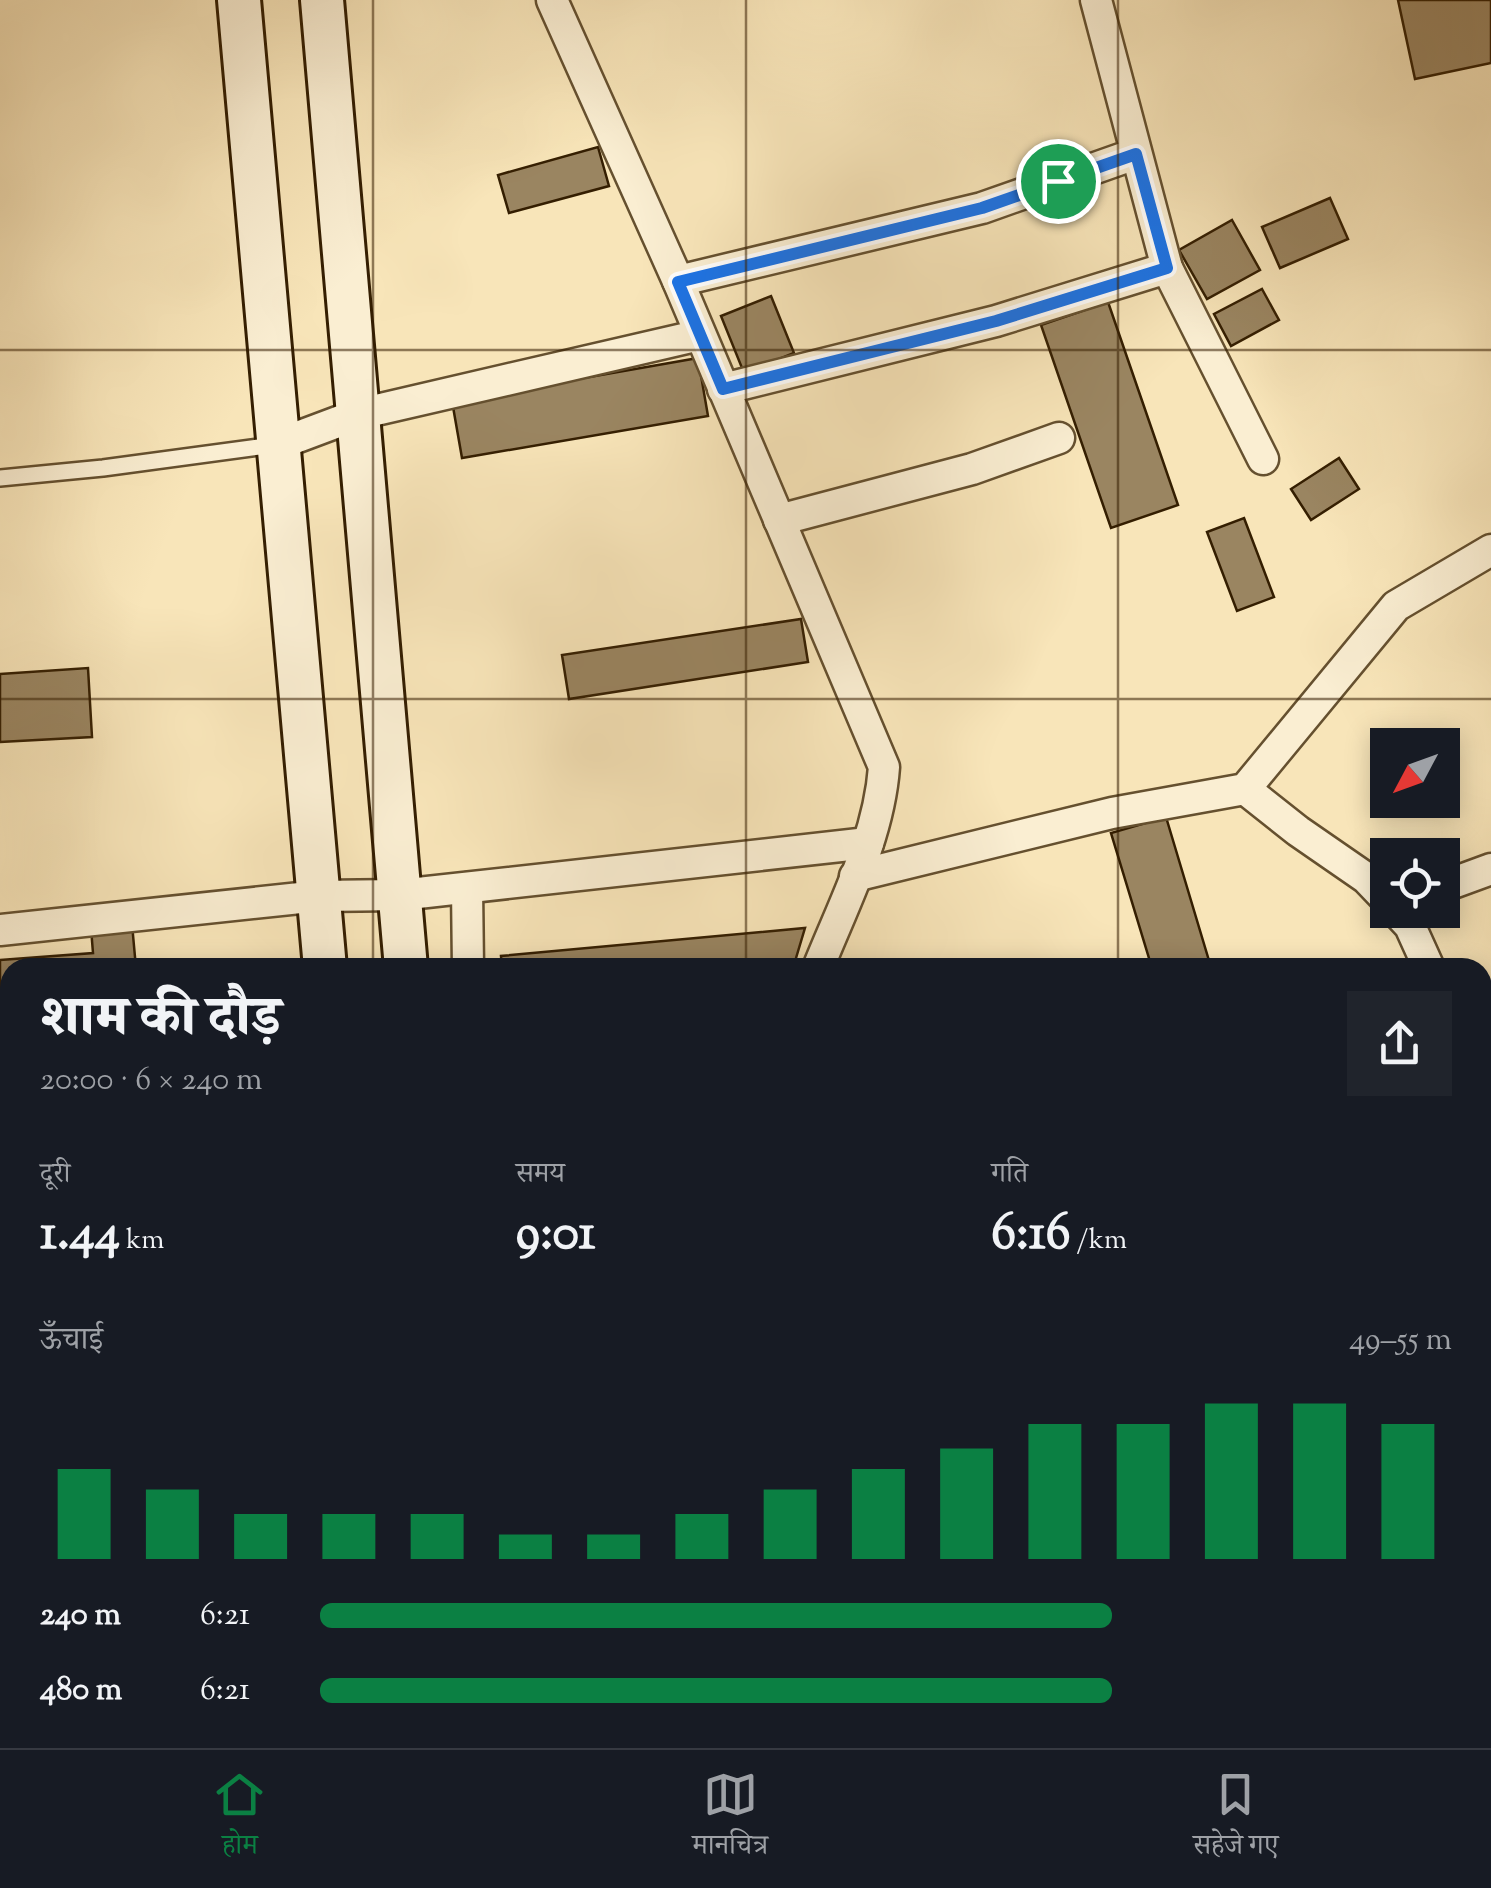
<!DOCTYPE html>
<html lang="hi">
<head>
<meta charset="utf-8">
<style>
	body { margin:0; font-family:"Sorts Mill Goudy","Noto Serif Devanagari",serif; background:#20242c; color:#f1f3f6; height:100vh; display:flex; flex-direction:column; font-size:38px; white-space:nowrap }
	* { box-sizing:border-box; margin:0 }
	p { font-size:32px; color:#9ea1a6 }
	.icon { flex:none; width:55px; height:55px; fill:none; stroke:currentColor; stroke-width:2; stroke-linecap:round; stroke-linejoin:round }
	.map { position:relative; flex:1; overflow:hidden }
	.drawer { position:absolute; left:0px; top:958px; width:1492px; height:792px; display:flex; flex-direction:column; background:#171b24; border-radius:30px 30px 0 0; box-shadow:0 5px 25px #0003 }
	.drawer>* { flex:none }
	.needle { width:65px; rotate:229deg }
	.fabs { position:absolute; left:1370px; top:728px; display:grid; gap:20px }
	.fabs a { display:grid; place-items:center; width:90px; height:90px; border-radius:0px; background:#171b24; box-shadow:0 5px 25px #0003; font-size:50px }
	.pin { position:absolute; display:grid; place-items:center; width:85px; height:85px; color:#fff; margin:-42px; border:5px solid #fff; border-radius:50%; box-shadow:0 2px 10px #0007 }
	.round { display:grid; place-items:center; flex:none; width:105px; height:105px; border-radius:0px; background:#20242c }
	.headline { display:flex; align-items:center; justify-content:space-between; height:170px; padding:0 40px }
	h1 { font-size:55px; font-weight:800; line-height:75px }
	.figures { display:grid; grid-template-columns:repeat(3,1fr); gap:15px; height:170px; padding:10px 40px }
	.figures div { display:grid; align-content:center }
	.figures b { font-size:50px; font-weight:800 }
	.figures small { font-size:28px; font-weight:400 }
	.figures p { font-size:28px }
	.chart { height:280px; padding:20px 40px }
	.chart p { display:flex; justify-content:space-between }
	.chart svg { width:100%; height:180px; margin-top:10px; stroke:#0b8043; stroke-width:6 }
	ul { padding:0 40px; list-style:none; font-size:32px }
	li { display:grid; grid-template-columns:160px 120px 1fr; align-items:center; height:75px }
	li i { height:25px; border-radius:12px; background:#0b8043 }
	.dock { display:flex; justify-content:space-around; align-items:center; height:140px; border-top:2px solid #363941; background:#171b24; font-size:28px; color:#9ea1a6 }
	.dock a { display:grid; justify-items:center; gap:5px }
	.dock .on { color:#0b8043 }
	.map>svg:first-child { display:block }
</style>
</head>
<body>
<div class="map">
<svg width="1491" height="1748" viewBox="0 0 1491 1748">
	<rect width="100%" height="100%" fill="#f8e5b9"/>
	<filter id="stains"><feTurbulence type="fractalNoise" baseFrequency=".002" numOctaves="4"/><feColorMatrix values="0 0 0 0 .2 0 0 0 0 .09 0 0 0 0 .02 0 0 0 .5 -.17"/></filter>
	<radialGradient id="worn" r=".72"><stop offset=".6" stop-color="#630" stop-opacity="0"/><stop offset="1" stop-color="#630" stop-opacity=".3"/></radialGradient>
	<g fill="#9a8561" stroke="#341e01" stroke-width="2.5">
		<polygon points="1398,0 1491,0 1491,63 1415,79"/>
		<polygon points="598,147 609,186 509,213 498,175"/>
		<polygon points="1330,198 1348,239 1280,268 1262,227"/>
		<polygon points="1232,220 1260,270 1207,299 1179,250"/>
		<polygon points="1262,289 1279,320 1231,346 1214,314"/>
		<polygon points="771,296 794,353 744,373 721,316"/>
		<polygon points="1108,302 1178,505 1111,528 1041,325"/>
		<polygon points="698,358 708,416 462,458 452,401"/>
		<polygon points="1339,458 1359,489 1311,520 1291,489"/>
		<polygon points="1244,518 1274,597 1237,611 1207,532"/>
		<polygon points="801,619 808,662 569,699 562,655"/>
		<polygon points="88,668 92,737 0,742 0,674"/>
		<polygon points="1166,817 1210,964 1199,968 1152,968 1111,833"/>
		<polygon points="132,924 136,968 10,968 10,1019 0,1020 0,960 93,953 91,928"/>
		<polygon points="805,928 793,968 502,968 501,956"/>
		<polygon points="861,1740 939,1740 941,1748 864,1748"/>
	</g>
	<g fill="none" stroke-linecap="round" stroke-linejoin="round">
		<defs>
			<polyline id="service" points="0,478 103,468 274,445"/>
			<g id="minor">
				<path d="M 552,0 L 678,281 L 884,767 C 879,837 844,903 818,968"/>
				<polyline points="1096,0 1167,268 1263,459"/>
				<polyline points="678,281 982,208 1135,154"/>
				<polyline points="723,389 996,321 1167,268"/>
				<polyline points="279,444 359,414 700,335"/>
				<polyline points="779,520 972,469 1059,438"/>
				<polyline points="1245,789 1298,831 1366,878 1388,901"/>
				<polyline points="855,876 1112,813 1245,789 1396,606 1491,550"/>
				<polyline points="1442,887 1491,869"/>
				<polyline points="467,888 468,968"/>
				<polyline points="1395,910 1410,926 1429,968"/>
				<polyline points="0,930 319,896 400,895 868,843"/>
				<polyline points="1482,1084 1491,1103"/>
				<polyline points="1482,1575 1491,1573"/>
				<polyline points="850,1740 852,1748"/>
				<polyline points="1364,1740 1365,1748"/>
			</g>
			<g id="secondary">
				<polyline points="239,0 325,968"/>
				<polyline points="322,0 406,968"/>
				<polyline points="394,1740 394,1748"/>
				<polyline points="473,1740 473,1748"/>
			</g>
		</defs>
		<use href="#service" stroke="#65502f" stroke-width="20"/>
		<use href="#minor" stroke="#65502f" stroke-width="35"/>
		<use href="#secondary" stroke="#341e01" stroke-width="48"/>
		<use href="#service" stroke="#faeed2" stroke-width="15"/>
		<use href="#minor" stroke="#faeed2" stroke-width="30"/>
		<use href="#secondary" stroke="#faeed2" stroke-width="42"/>
	</g>
	<g fill="none" stroke-linecap="round" stroke-linejoin="round">
		<defs>
			<polygon id="route" points="1136,154 1167,268 996,321 723,389 678,282 982,208"/>
		</defs>
		<use href="#route" stroke="#fff" stroke-width="20"/>
		<use href="#route" stroke="#1a73e8" stroke-width="12"/>
	</g>
	<path fill="none" stroke="#341e01" stroke-width="2.5" stroke-opacity="0.55" d="M 373,0 L 373,968M 746,0 L 746,968M 1118,0 L 1118,968M 0,350 L 1491,350M 0,699 L 1491,699M 0,1049 L 10,1049M 1482,1049 L 1491,1049M 0,1398 L 10,1398M 1482,1398 L 1491,1398M 373,1740 L 373,1748M 746,1740 L 746,1748M 1118,1740 L 1118,1748"/>
	<rect width="100%" height="100%" filter="url(#stains)"/>
	<rect width="100%" height="100%" fill="url(#worn)"/>
</svg>
<div class="fabs">
<a><svg class="needle" viewBox="-14 -14 28 28"><path d="M0-13l5 13h-10z" fill="#e53935"/><path d="M0 13l5-13h-10z" fill="#9ea1a6"/></svg></a>
<a><svg class="icon" aria-label="locate" viewBox="0 0 24 24"><circle cx="12" cy="12" r="6"/><path d="M12 2v4M12 18v4M2 12h4M18 12h4"/></svg></a>
</div>
<div class="pin" style="left:1058px;top:181px;background:#1e9e55"><svg class="icon" aria-label="arrive" viewBox="0 0 24 24"><path d="M6 21V4h12l-3 4 3 4H6"/></svg></div>
<section class="drawer">
<div class="headline"><div><h1>शाम की दौड़</h1><p>20:00 · 6 × 240 m</p></div><a class="round"><svg class="icon" aria-label="share" viewBox="0 0 24 24"><path d="M12 15V3M7 8l5-5 5 5M5 13v7h14v-7"/></svg></a></div>
<div class="figures">
<div><p>दूरी</p><b>1.44<small> km</small></b></div>
<div><p>समय</p><b>9:01</b></div>
<div><p>गति</p><b>6:16<small> /km</small></b></div>
</div>
<div class="chart"><p><span>ऊँचाई</span>49–55 m</p>
<svg viewBox="0 0 160 44" preserveAspectRatio="none"><path d="M5 44V22M15 44V27M25 44V33M35 44V33M45 44V33M55 44V38M65 44V38M75 44V33M85 44V27M95 44V22M105 44V17M115 44V11M125 44V11M135 44V6M145 44V6M155 44V11"/></svg>
</div>
<ul>
<li><b>240 m</b>6:21<i style="width:70%"></i></li>
<li><b>480 m</b>6:21<i style="width:70%"></i></li>
</ul>
</section>
</div>
<nav class="dock">
<a class="on"><svg class="icon" aria-label="home" viewBox="0 0 24 24"><path d="M3 11l9-7 9 7M6 9v11h12V9"/></svg>होम</a>
<a><svg class="icon" aria-label="map" viewBox="0 0 24 24"><path d="M3 6l6-2 6 2 6-2v14l-6 2-6-2-6 2zM9 4v14M15 6v14"/></svg>मानचित्र</a>
<a><svg class="icon" aria-label="saved" viewBox="0 0 24 24"><path d="M7 4h10v16l-5-4-5 4z"/></svg>सहेजे गए</a>
</nav>
</body>
</html>
